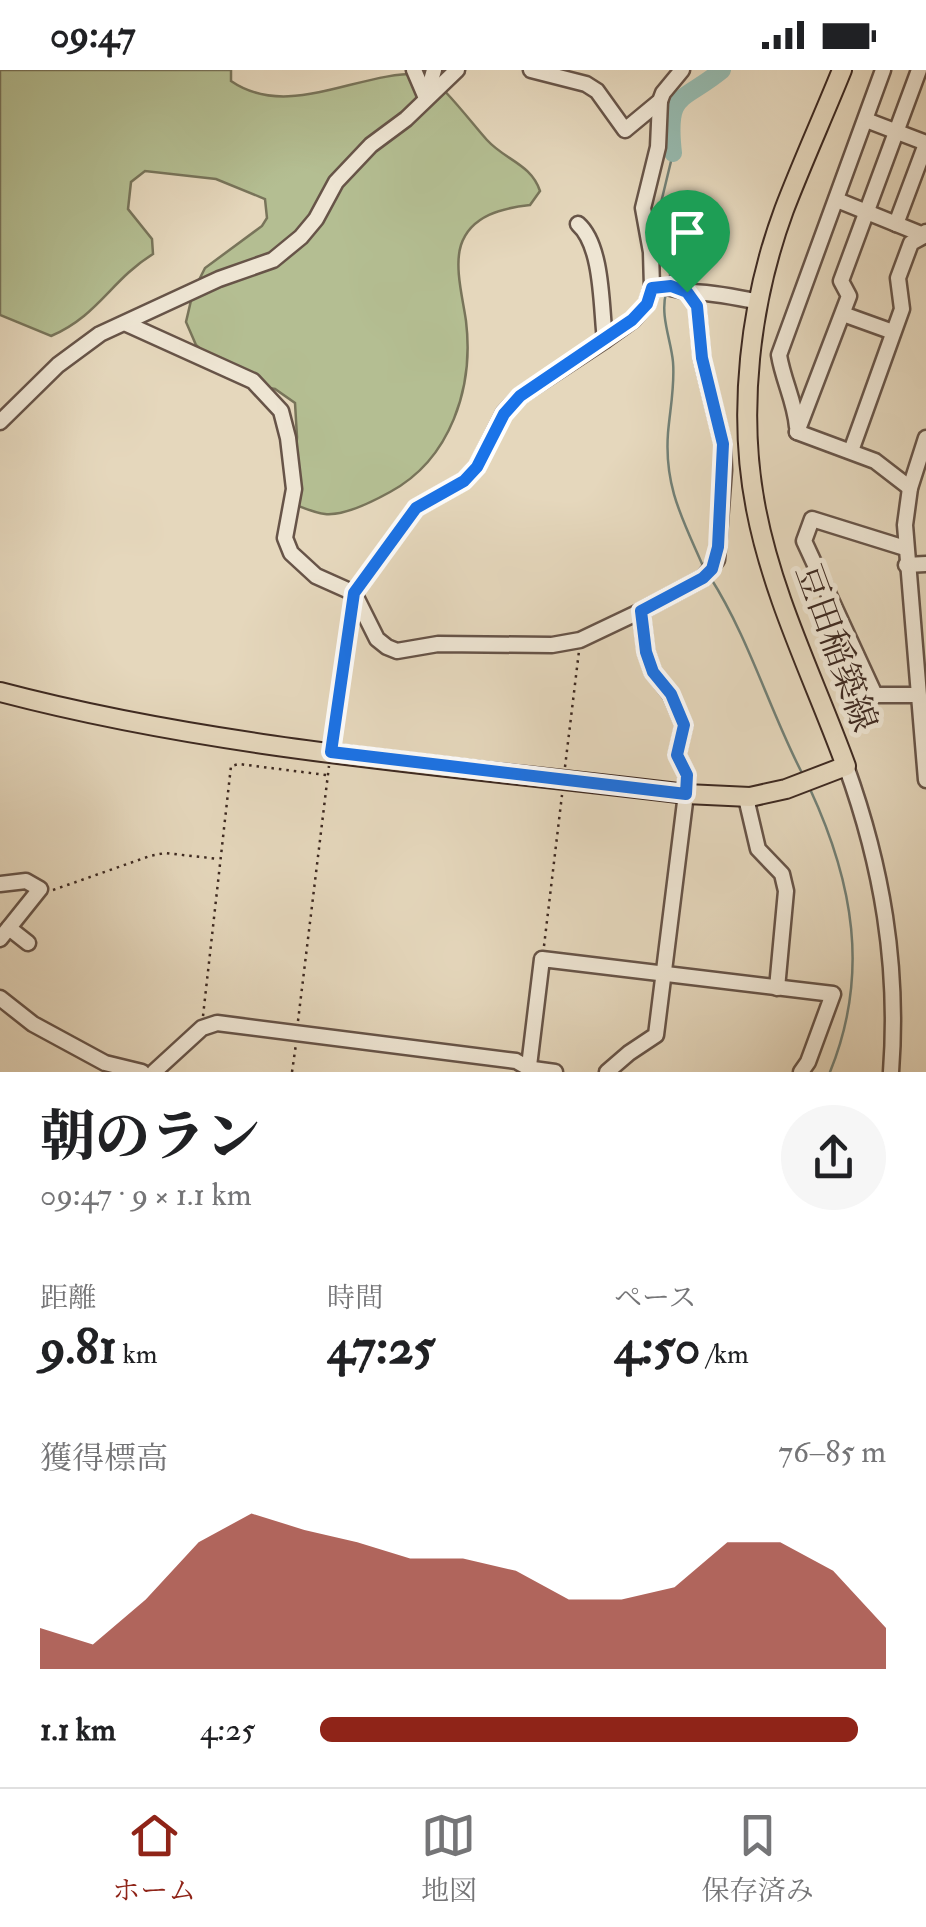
<!DOCTYPE html>
<html lang="ja">
<head>
<meta charset="utf-8">
<style>
	body { margin:0; font-family:"IM FELL Double Pica","Noto Serif JP",serif; background:#f6f6f6; color:#202124; height:100vh; display:flex; flex-direction:column; font-size:38px; white-space:nowrap }
	* { box-sizing:border-box; margin:0 }
	p { font-size:32px; color:#757577 }
	.icon { flex:none; width:55px; height:55px; fill:none; stroke:currentColor; stroke-width:2; stroke-linecap:round; stroke-linejoin:round }
	.map { position:relative; height:1002px; overflow:hidden }
	.details { display:flex; flex-direction:column; background:#fff; flex:1 }
	.details>* { flex:none }
	.pin { position:absolute; display:grid; place-items:center; width:85px; height:85px; color:#fff; margin:-102px -42px; border-radius:50% 50% 50% 0; rotate:-45deg; box-shadow:0 0 10px #0007 }
	.pin .icon { rotate:45deg }
	.round { display:grid; place-items:center; flex:none; width:105px; height:105px; border-radius:52px; background:#f6f6f6 }
	.summary { display:flex; align-items:center; justify-content:space-between; height:170px; padding:0 40px }
	h1 { font-size:55px; font-weight:800; line-height:75px }
	.figures { display:grid; grid-template-columns:repeat(3,1fr); gap:15px; height:170px; padding:10px 40px }
	.figures div { display:grid; align-content:center }
	.figures b { font-size:50px; font-weight:800 }
	.figures small { font-size:28px; font-weight:400 }
	.figures p { font-size:28px }
	.chart { height:280px; padding:20px 40px }
	.chart p { display:flex; justify-content:space-between }
	.chart svg { width:100%; height:180px; margin-top:10px; fill:#8f2418; opacity:.7 }
	ul { padding:0 40px; list-style:none; font-size:32px }
	li { display:grid; grid-template-columns:160px 120px 1fr; align-items:center; height:75px }
	li i { height:25px; border-radius:12px; background:#8f2418 }
	.status { display:flex; justify-content:space-between; align-items:center; height:70px; padding:0 50px; background:#fff; direction:ltr }
	.status svg { height:28px; fill:currentColor }
	.tabs { display:flex; justify-content:space-around; align-items:center; height:140px; border-top:2px solid #e0e0e0; background:#fff; font-size:28px; color:#757577 }
	.tabs a { display:grid; justify-items:center; gap:5px }
	.tabs .selected { color:#8f2418 }
	.map>svg:first-child { display:block }
</style>
</head>
<body>
<div class="status"><b>09:47</b><svg viewBox="0 0 49 12"><path d="M0 12V9h3v3zM5 12V6h3v6zM10 12V3h3v9zM15 12V0h3v12zM26 1h20v11H26zM47 4h2v5h-2z"/></svg></div>
<div class="map">
<svg width="926" height="1002" viewBox="0 0 926 1002">
	<rect width="100%" height="100%" fill="#e5d7bc"/>
	<filter id="stains"><feTurbulence type="fractalNoise" baseFrequency=".002" numOctaves="4"/><feColorMatrix values="0 0 0 0 .2 0 0 0 0 .09 0 0 0 0 .02 0 0 0 .5 -.17"/></filter>
	<radialGradient id="worn" r=".72"><stop offset=".6" stop-color="#630" stop-opacity="0"/><stop offset="1" stop-color="#630" stop-opacity=".3"/></radialGradient>
	<path fill="#b4be92" stroke="#78745a" stroke-width="2.5" d="M 0,0 L 231,0 L 231,11 C 289,51 360,0 423,4 C 440,10 473,55 487,70 C 505,90 531,94 540,121 L 530,135 C 503,138 471,145 461,175 C 454,197 463,229 466,251 C 474,317 451,389 390,422 C 372,432 345,446 325,444 C 315,443 304,438 296,435 L 293,425 L 297,367 L 295,333 L 275,319 L 251,315 L 219,295 L 196,275 L 186,252 L 193,222 L 205,198 L 262,156 L 267,148 L 265,129 L 216,109 L 145,101 L 131,112 L 128,139 L 152,169 L 153,184 C 111,210 98,246 51,266 L 0,245 Z"/>
	<g fill="none" stroke-linecap="round" stroke-linejoin="round">
		<g stroke="#728076" stroke-width="2.5">
			<polyline points="670,211 670,191 659,141 673,83"/>
			<path d="M 666,223 C 660,246 671,270 673,292 C 675,316 670,339 668,363 C 664,417 683,450 703,496"/>
			<path d="M 710,507 C 749,568 769,639 802,703"/>
			<path d="M 810,719 C 853,812 870,904 830,1002"/>
		</g>
		<path stroke="#96baaf" stroke-width="18" d="M 673,83 C 666,20 682,33 722,0"/>
		<defs>
			<g id="minor">
				<polyline points="414,0 426,28"/>
				<polyline points="531,0 586,14 597,21 625,60 660,31 663,23 682,0"/>
				<polyline points="426,28 434,0"/>
				<polyline points="866,50 926,73"/>
				<polyline points="837,130 926,166"/>
				<path d="M 578,154 C 603,176 601,238 605,270"/>
				<polyline points="896,154 926,74"/>
				<path d="M 652,217 C 673,215 676,221 692,222 C 715,223 736,227 759,232"/>
				<polyline points="843,244 893,262"/>
				<polyline points="127,254 253,311 281,341 288,368 294,419 285,468 291,483 316,506 354,523 377,569 387,577 397,581 438,574 552,575 580,570 641,541 703,508 717,490 724,400 723,374 702,289 697,235 687,222"/>
				<polyline points="0,352 58,295 100,264 219,209 273,190 301,167 316,149 336,112 371,75 406,49 457,0"/>
				<path d="M 797,357 C 795,332 783,310 779,285 L 883,0"/>
				<polyline points="797,362 849,226 841,211 919,0"/>
				<polyline points="797,362 875,391 910,418"/>
				<polyline points="926,368 910,418 905,455 926,710"/>
				<polyline points="851,381 902,239 898,208 911,173 924,166 926,162"/>
				<polyline points="905,478 812,449 804,471 875,625 918,625"/>
				<polyline points="906,495 926,494"/>
				<polyline points="354,523 416,438 464,411 477,397 504,343 520,326 605,270 633,250 647,234 652,217 651,182 643,138 658,77 660,31"/>
				<path d="M 846,696 C 882,796 899,895 891,1002"/>
				<polyline points="746,728 758,779 782,804 786,821 777,918"/>
				<polyline points="0,814 26,811 40,819 0,869"/>
				<polyline points="9,858 28,873"/>
				<polyline points="0,928 33,954 105,993 142,1002"/>
				<polyline points="529,996 542,889 833,924 808,992 801,1002"/>
				<polyline points="533,999 555,1002"/>
				<polyline points="154,1002 202,958 217,953 516,991 534,1001"/>
				<polyline points="607,1002 629,983 656,965 686,724 687,705 677,685 684,655 671,625 653,602 646,582 641,541"/>
			</g>
			<path id="major" d="M 0,622 C 224,681 457,696 686,724 L 750,727 L 786,719 L 846,696 C 815,611 773,528 756,439 C 737,342 750,232 784,140 C 802,93 823,47 842,0"/>
		</defs>
		<use href="#minor" stroke="#675448" stroke-width="19"/>
		<use href="#major" stroke="#3d2921" stroke-width="22"/>
		<g stroke="#3d2921" stroke-width="2.5" stroke-dasharray="2.5 5" stroke-linecap="butt">
			<polyline points="333,668 350,542"/>
			<polyline points="565,697 579,581"/>
			<polyline points="53,820 150,786 165,783 219,789"/>
			<polyline points="544,876 562,725"/>
			<polyline points="203,946 231,696 239,694 326,705"/>
			<polyline points="298,951 329,696"/>
			<polyline points="292,1002 296,974"/>
		</g>
		<use href="#minor" stroke="#eee5d3" stroke-width="14"/>
		<use href="#major" stroke="#e5d7bc" stroke-width="18"/>
	</g>
	<g fill="none" stroke-linecap="round" stroke-linejoin="round">
		<defs>
			<polygon id="route" points="671,216 687,222 697,236 702,288 723,374 718,477 712,499 703,508 641,541 646,582 653,602 671,624 684,655 677,685 687,705 686,724 331,682 354,523 416,438 464,411 477,397 504,344 520,326 632,250 647,234 652,218"/>
		</defs>
		<use href="#route" stroke="#fff" stroke-width="20"/>
		<use href="#route" stroke="#1a73e8" stroke-width="12"/>
	</g>
	<g text-anchor="middle" dominant-baseline="central" stroke-width="10" stroke-linejoin="round" paint-order="stroke">
		<g font-size="35" fill="#3d2921" stroke="#eee5d3">
			<text transform="translate(836 578) rotate(70)">豆田稲築線</text>
		</g>
	</g>
	<rect width="100%" height="100%" filter="url(#stains)"/>
	<rect width="100%" height="100%" fill="url(#worn)"/>
</svg>
<div class="pin" style="left:687px;top:222px;background:#1e9e55"><svg class="icon" aria-label="arrive" viewBox="0 0 24 24"><path d="M6 21V4h12l-3 4 3 4H6"/></svg></div>
</div>
<section class="details">
<div class="summary"><div><h1>朝のラン</h1><p>09:47 · 9 × 1.1 km</p></div><a class="round"><svg class="icon" aria-label="share" viewBox="0 0 24 24"><path d="M12 15V3M7 8l5-5 5 5M5 13v7h14v-7"/></svg></a></div>
<div class="figures">
<div><p>距離</p><b>9.81<small> km</small></b></div>
<div><p>時間</p><b>47:25</b></div>
<div><p>ペース</p><b>4:50<small> /km</small></b></div>
</div>
<div class="chart"><p><span>獲得標高</span>76–85 m</p>
<svg viewBox="0 0 160 44" preserveAspectRatio="none"><path d="M0 44V34L10 38L20 27L30 13L40 6L50 10L60 13L70 17L80 17L90 20L100 27L110 27L120 24L130 13L140 13L150 20L160 34V44z"/></svg>
</div>
<ul>
<li><b>1.1 km</b>4:25<i style="width:95%"></i></li>
</ul>
</section>
<nav class="tabs">
<a class="selected"><svg class="icon" aria-label="home" viewBox="0 0 24 24"><path d="M3 11l9-7 9 7M6 9v11h12V9"/></svg>ホーム</a>
<a><svg class="icon" aria-label="map" viewBox="0 0 24 24"><path d="M3 6l6-2 6 2 6-2v14l-6 2-6-2-6 2zM9 4v14M15 6v14"/></svg>地図</a>
<a><svg class="icon" aria-label="saved" viewBox="0 0 24 24"><path d="M7 4h10v16l-5-4-5 4z"/></svg>保存済み</a>
</nav>
</body>
</html>
